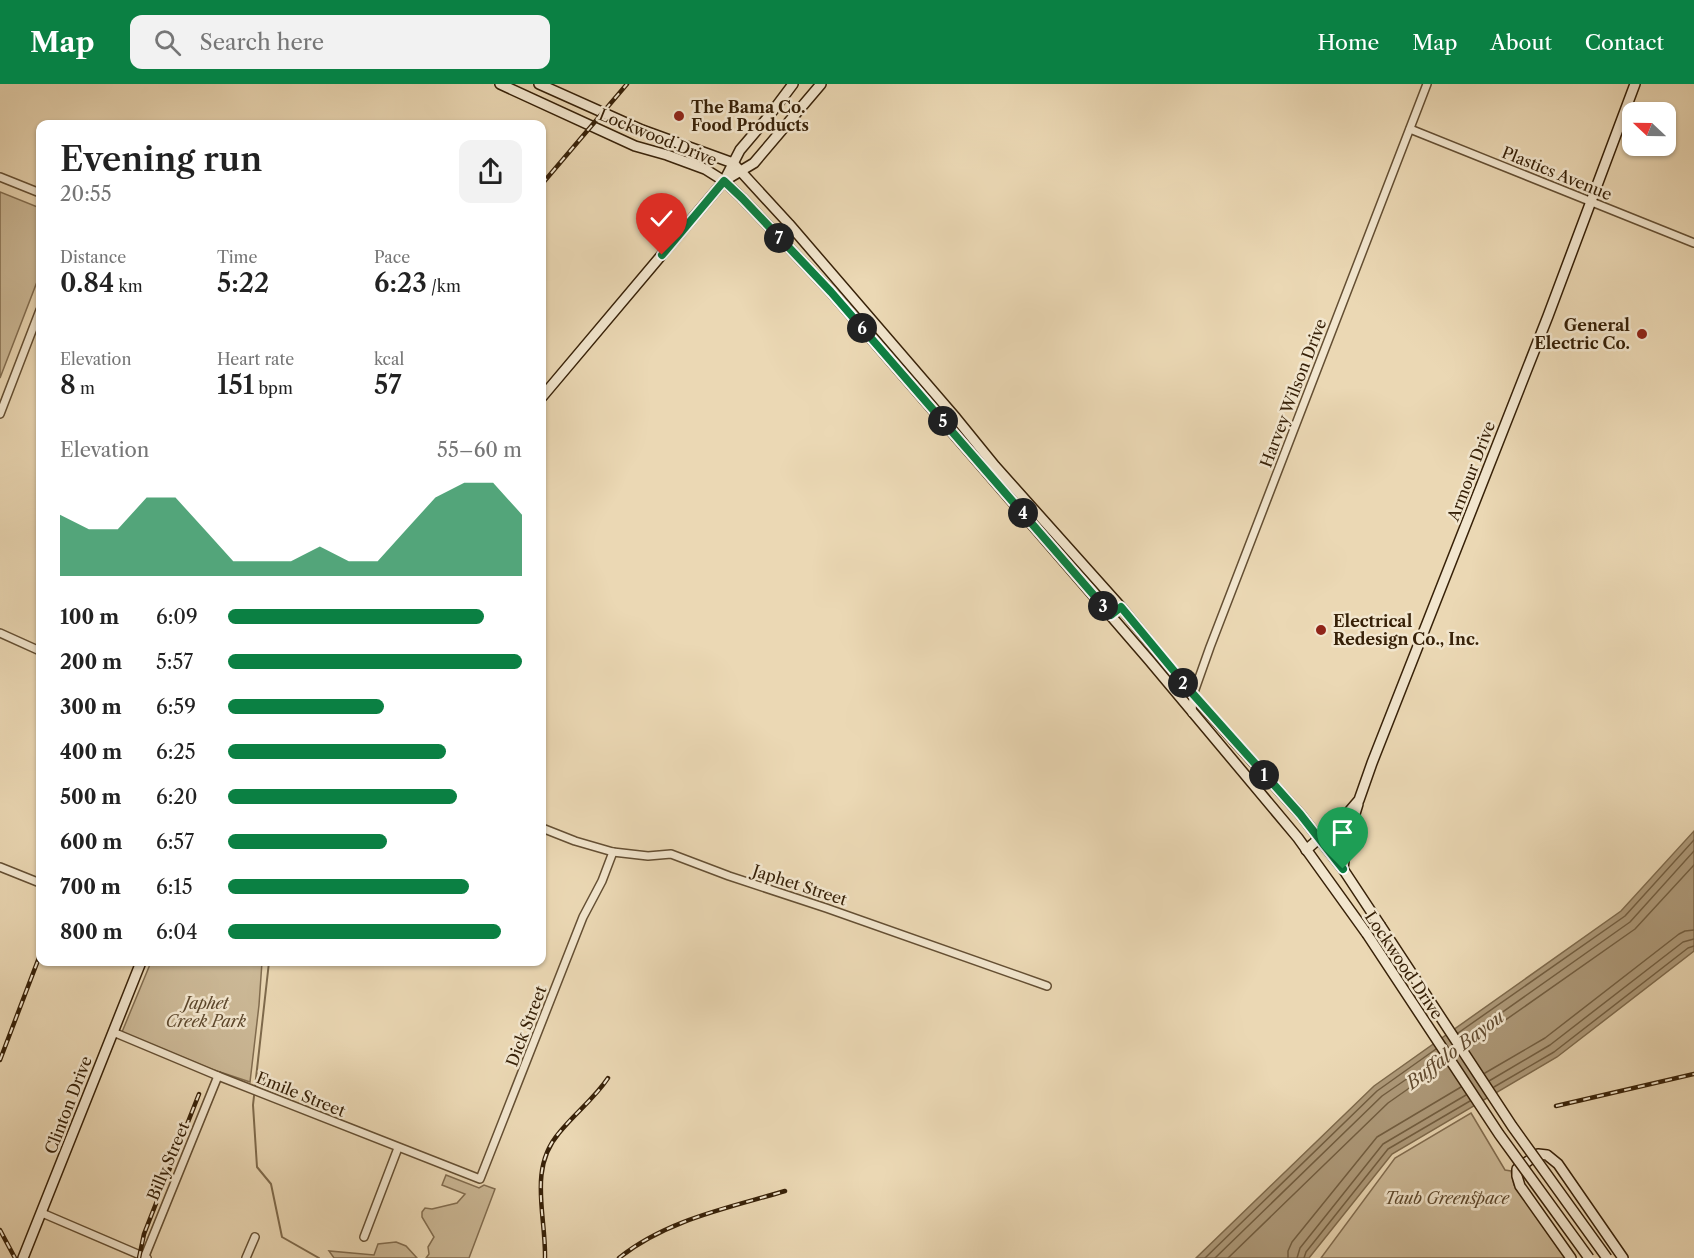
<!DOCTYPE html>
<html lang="en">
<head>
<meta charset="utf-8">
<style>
	body { margin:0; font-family:"Libre Caslon Text",serif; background:#f2f2f2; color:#222; height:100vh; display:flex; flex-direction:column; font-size:22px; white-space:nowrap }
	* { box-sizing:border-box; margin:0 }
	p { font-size:20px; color:#767676 }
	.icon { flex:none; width:33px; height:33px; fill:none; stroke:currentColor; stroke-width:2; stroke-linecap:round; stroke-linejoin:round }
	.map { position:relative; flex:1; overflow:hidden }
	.sheet { position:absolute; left:36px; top:36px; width:510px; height:846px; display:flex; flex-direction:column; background:#fff; border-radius:12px; box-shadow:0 2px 4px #0004 }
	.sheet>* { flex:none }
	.needle { width:39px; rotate:292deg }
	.tools { position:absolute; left:1622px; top:18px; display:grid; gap:12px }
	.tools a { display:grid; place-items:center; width:54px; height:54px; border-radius:12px; background:#fff; box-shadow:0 2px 4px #0004; font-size:30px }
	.pin { position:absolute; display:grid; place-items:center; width:51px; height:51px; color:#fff; margin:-62px -26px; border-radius:50% 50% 50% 0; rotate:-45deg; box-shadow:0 0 6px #0007 }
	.pin .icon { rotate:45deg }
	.km { position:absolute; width:30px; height:30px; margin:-15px; border-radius:50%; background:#222; color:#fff; font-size:16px; line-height:30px; text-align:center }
	.round { display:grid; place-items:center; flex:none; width:63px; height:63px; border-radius:12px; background:#f2f2f2 }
	.summary { display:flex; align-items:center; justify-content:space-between; height:102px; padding:0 24px }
	h1 { font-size:33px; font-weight:600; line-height:45px }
	.metrics { display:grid; grid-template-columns:repeat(3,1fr); gap:9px; height:102px; padding:6px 24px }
	.metrics div { display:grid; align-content:center }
	.metrics b { font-size:26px; font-weight:600 }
	.metrics small { font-size:16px; font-weight:400 }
	.metrics p { font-size:16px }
	.chart { height:168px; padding:12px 24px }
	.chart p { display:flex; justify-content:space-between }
	.chart svg { width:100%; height:108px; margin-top:6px; fill:#0b8043; opacity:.7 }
	ul { padding:0 24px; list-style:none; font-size:20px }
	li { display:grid; grid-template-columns:96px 72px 1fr; align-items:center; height:45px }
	li i { height:15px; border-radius:8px; background:#0b8043 }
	header { display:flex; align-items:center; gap:36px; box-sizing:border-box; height:84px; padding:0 30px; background:#0b8043; color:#fff }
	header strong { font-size:28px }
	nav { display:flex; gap:33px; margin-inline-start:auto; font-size:21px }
	.search { width:420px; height:54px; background:#f2f2f2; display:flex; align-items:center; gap:15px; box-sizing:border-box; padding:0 21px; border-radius:12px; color:#767676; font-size:22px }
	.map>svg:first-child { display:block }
</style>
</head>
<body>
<header>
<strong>Map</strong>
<div class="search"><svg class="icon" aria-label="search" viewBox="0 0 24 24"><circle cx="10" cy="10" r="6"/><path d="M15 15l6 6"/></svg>Search here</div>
<nav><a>Home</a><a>Map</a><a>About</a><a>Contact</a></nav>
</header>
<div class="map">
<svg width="1694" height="1174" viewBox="0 0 1694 1174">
	<rect width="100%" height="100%" fill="#ebd8b4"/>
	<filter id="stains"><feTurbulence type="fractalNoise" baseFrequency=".00333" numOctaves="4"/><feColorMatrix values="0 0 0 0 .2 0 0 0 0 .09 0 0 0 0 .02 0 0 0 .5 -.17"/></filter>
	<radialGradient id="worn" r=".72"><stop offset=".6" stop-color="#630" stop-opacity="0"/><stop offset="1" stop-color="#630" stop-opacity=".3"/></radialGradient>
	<g fill="#ccb997" stroke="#826d50" stroke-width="1.5">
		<polygon points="0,108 40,124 40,190 0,294"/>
		<polygon points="151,878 262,878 259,921 250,998 211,985 122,948"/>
		<polygon points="1471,1029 1505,1086 1511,1087 1514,1101 1565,1174 1321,1174 1395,1074"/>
		<polygon points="446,1091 479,1104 484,1101 495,1105 469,1174 426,1174 429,1170 428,1163 434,1153 422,1133 422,1128 425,1124 432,1125 457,1119 465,1110 442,1101"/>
		<polygon points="396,1158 406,1162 417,1174 334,1174 329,1167 374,1171 378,1160"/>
	</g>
	<polygon fill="#ae9a7a" stroke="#7e6a4c" stroke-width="1.5" points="1694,747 1694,867 1557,973 1392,1070 1309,1174 1196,1174 1374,1002 1621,827"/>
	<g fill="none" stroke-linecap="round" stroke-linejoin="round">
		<g stroke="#725e41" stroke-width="1.5">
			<polyline points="1458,949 1625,832 1694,756"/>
			<polyline points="1463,956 1630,838 1694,767"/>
			<polyline points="1467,963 1635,845 1694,781"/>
			<polyline points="1485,989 1545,954 1679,850 1685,847 1694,846"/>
			<polyline points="1489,997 1550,961 1683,858 1694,855"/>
			<polyline points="1494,1003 1554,968 1688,864 1694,862"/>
			<polyline points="1205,1174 1377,1007 1436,965"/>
			<polyline points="1215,1174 1382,1012 1440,972"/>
			<polyline points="1228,1174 1388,1019 1445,979"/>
			<polyline points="1288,1174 1288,1167 1292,1158 1377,1053 1461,1003"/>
			<polyline points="1297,1174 1300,1164 1383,1060 1466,1011"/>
			<polyline points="1304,1174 1306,1168 1388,1065 1470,1017"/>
		</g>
		<polyline stroke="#7e6a4c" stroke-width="2" points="269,878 253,1021 257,1083 271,1100 282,1153 319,1174"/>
		<defs>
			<g id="street">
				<polyline points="1410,45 1694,159"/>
				<polyline points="0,93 40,109"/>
				<polyline points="0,330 40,226"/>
				<polyline points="0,549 40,567"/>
				<polyline points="1192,629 1193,611 1210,563 1427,0"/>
				<polyline points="542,744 575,757 613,768 648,772 671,770 729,792 826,824 1047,902"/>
				<polyline points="0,783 40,799"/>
				<polyline points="113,948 218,992 480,1095 583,833 602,797 613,768"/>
				<polyline points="42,1129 147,1174"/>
				<polyline points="364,1153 398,1064"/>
				<polyline points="145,1172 218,992"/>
				<polyline points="246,1174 255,1153"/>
			</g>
			<g id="secondary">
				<polyline points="500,0 635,62 667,71 705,85 724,97 742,114 831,208 1149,576 1298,754 1367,850"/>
				<polyline points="539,0 642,46 733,79 789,140 956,334 995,382 1121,523 1193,611 1300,730 1343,785 1380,841"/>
				<polyline points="724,97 754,79 821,0"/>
				<polyline points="542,313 724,97 740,66 769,32 793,0"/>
				<polyline points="1306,766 1347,730 1359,716 1372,679 1548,232 1635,0"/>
				<polyline points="1343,785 1346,759 1358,720"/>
				<polyline points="23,1174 141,878"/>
				<polyline points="1571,1174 1520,1102 1517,1092 1517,1085 1538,1070 1547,1071 1558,1080 1623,1174"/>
			</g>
		</defs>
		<use href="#street" stroke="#644f33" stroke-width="10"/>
		<use href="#secondary" stroke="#372108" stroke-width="12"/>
		<use href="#street" stroke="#f2e6ce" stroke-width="7"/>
		<use href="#secondary" stroke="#f2e6ce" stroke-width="9"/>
		<defs>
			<g id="rail">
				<polyline points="542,100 627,0"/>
				<polyline points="0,976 40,871"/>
				<polyline points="1556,1022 1694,990"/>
				<polyline points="0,1146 15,1174"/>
				<polyline points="139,1174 144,1150 199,1010"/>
				<path d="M 545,1174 C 546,1131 528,1085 559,1049 C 575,1029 594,1015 608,994"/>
				<path d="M 619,1174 C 666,1136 728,1124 785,1107"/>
			</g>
		</defs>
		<use href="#rail" stroke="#372108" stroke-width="4.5"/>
		<use href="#rail" stroke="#f2e6ce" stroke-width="2" stroke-dasharray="7" stroke-linecap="butt"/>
		<defs>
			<g id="secondary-bridge">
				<polyline points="1380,841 1512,1042 1607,1174"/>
				<polyline points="1367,850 1499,1050 1589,1174"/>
			</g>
		</defs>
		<use href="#secondary-bridge" stroke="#372108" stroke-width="12" stroke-linecap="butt"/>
		<use href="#secondary-bridge" stroke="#f2e6ce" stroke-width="9"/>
	</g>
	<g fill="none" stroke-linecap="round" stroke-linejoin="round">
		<defs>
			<polyline id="route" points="662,171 724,97 742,114 831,208 1111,531 1121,523 1193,610 1300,730 1343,785"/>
		</defs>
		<use href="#route" stroke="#fff" stroke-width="12"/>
		<use href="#route" stroke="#0b8043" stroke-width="8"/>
	</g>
	<g fill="#8f2418" stroke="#f2e6ce" stroke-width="2">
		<circle cx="679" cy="32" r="6"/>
		<circle cx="1642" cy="250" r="6"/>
		<circle cx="1321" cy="546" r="6"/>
	</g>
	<g text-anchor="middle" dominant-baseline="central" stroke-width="5" stroke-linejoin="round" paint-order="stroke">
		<g font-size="16" font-weight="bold" fill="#372108" stroke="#f2e6ce" text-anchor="start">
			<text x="691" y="23">The Bama Co.<tspan x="691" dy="18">Food Products</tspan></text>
			<text x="1630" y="241" text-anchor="end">General<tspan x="1630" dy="18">Electric Co.</tspan></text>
			<text x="1333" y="537">Electrical<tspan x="1333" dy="18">Redesign Co., Inc.</tspan></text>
		</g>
		<g font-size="16" fill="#372108" stroke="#f2e6ce">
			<text transform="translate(658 53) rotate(22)">Lockwood Drive</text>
			<text transform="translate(1557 89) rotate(22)">Plastics Avenue</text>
			<text transform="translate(1293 309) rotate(-69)">Harvey Wilson Drive</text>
			<text transform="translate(1471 387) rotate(-69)">Armour Drive</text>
			<text transform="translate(800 801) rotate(18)">Japhet Street</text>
			<text transform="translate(1404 881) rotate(56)">Lockwood Drive</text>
			<text transform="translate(526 942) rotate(-69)">Dick Street</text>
			<text transform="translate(301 1010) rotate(22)">Emile Street</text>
			<text transform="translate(68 1021) rotate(-69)">Clinton Drive</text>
			<text transform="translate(168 1077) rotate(-67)">Billy Street</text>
		</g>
		<g font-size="16" font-style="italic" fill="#5c472c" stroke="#f2e6ce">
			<text x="206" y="919">Japhet<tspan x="206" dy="18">Creek Park</tspan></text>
			<text x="1447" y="1114">Taub Greenspace</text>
		</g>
		<g font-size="18" font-style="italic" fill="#614b30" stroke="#f2e6ce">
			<text transform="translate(1455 966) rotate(-37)">Buffalo Bayou</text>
		</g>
	</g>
	<rect width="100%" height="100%" filter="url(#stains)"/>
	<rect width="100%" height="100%" fill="url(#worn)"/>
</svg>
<div class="tools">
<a><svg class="needle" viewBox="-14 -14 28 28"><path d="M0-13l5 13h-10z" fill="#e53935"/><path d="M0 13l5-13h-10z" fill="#767676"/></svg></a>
</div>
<div class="pin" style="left:1343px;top:785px;background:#1e9e55"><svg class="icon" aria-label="arrive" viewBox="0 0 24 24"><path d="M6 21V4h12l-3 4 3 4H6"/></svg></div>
<div class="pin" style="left:662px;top:171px;background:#d93025"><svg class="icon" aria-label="check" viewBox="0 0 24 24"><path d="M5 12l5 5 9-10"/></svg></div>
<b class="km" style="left:1264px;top:691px">1</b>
<b class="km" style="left:1183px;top:599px">2</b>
<b class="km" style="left:1103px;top:522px">3</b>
<b class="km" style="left:1023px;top:429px">4</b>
<b class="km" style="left:943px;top:337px">5</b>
<b class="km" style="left:862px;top:244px">6</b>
<b class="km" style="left:779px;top:154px">7</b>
<section class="sheet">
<div class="summary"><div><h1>Evening run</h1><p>20:55</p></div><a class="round"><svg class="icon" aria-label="share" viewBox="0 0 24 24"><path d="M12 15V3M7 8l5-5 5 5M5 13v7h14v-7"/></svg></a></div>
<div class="metrics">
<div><p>Distance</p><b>0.84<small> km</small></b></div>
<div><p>Time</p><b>5:22</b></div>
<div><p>Pace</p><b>6:23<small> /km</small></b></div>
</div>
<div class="metrics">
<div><p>Elevation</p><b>8<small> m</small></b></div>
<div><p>Heart rate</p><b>151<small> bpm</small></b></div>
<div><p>kcal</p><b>57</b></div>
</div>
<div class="chart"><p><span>Elevation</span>55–60 m</p>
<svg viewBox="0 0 160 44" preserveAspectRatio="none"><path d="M0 44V19L10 25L20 25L30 12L40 12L50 25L60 38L70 38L80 38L90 32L100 38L110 38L120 25L130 12L140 6L150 6L160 19V44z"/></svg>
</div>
<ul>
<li><b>100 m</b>6:09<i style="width:87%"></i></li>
<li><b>200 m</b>5:57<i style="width:100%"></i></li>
<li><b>300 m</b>6:59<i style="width:53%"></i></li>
<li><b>400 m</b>6:25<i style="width:74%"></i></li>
<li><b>500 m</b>6:20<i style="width:78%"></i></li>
<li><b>600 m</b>6:57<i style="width:54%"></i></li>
<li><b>700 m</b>6:15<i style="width:82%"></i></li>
<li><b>800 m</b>6:04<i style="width:93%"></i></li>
</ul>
</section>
</div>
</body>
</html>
